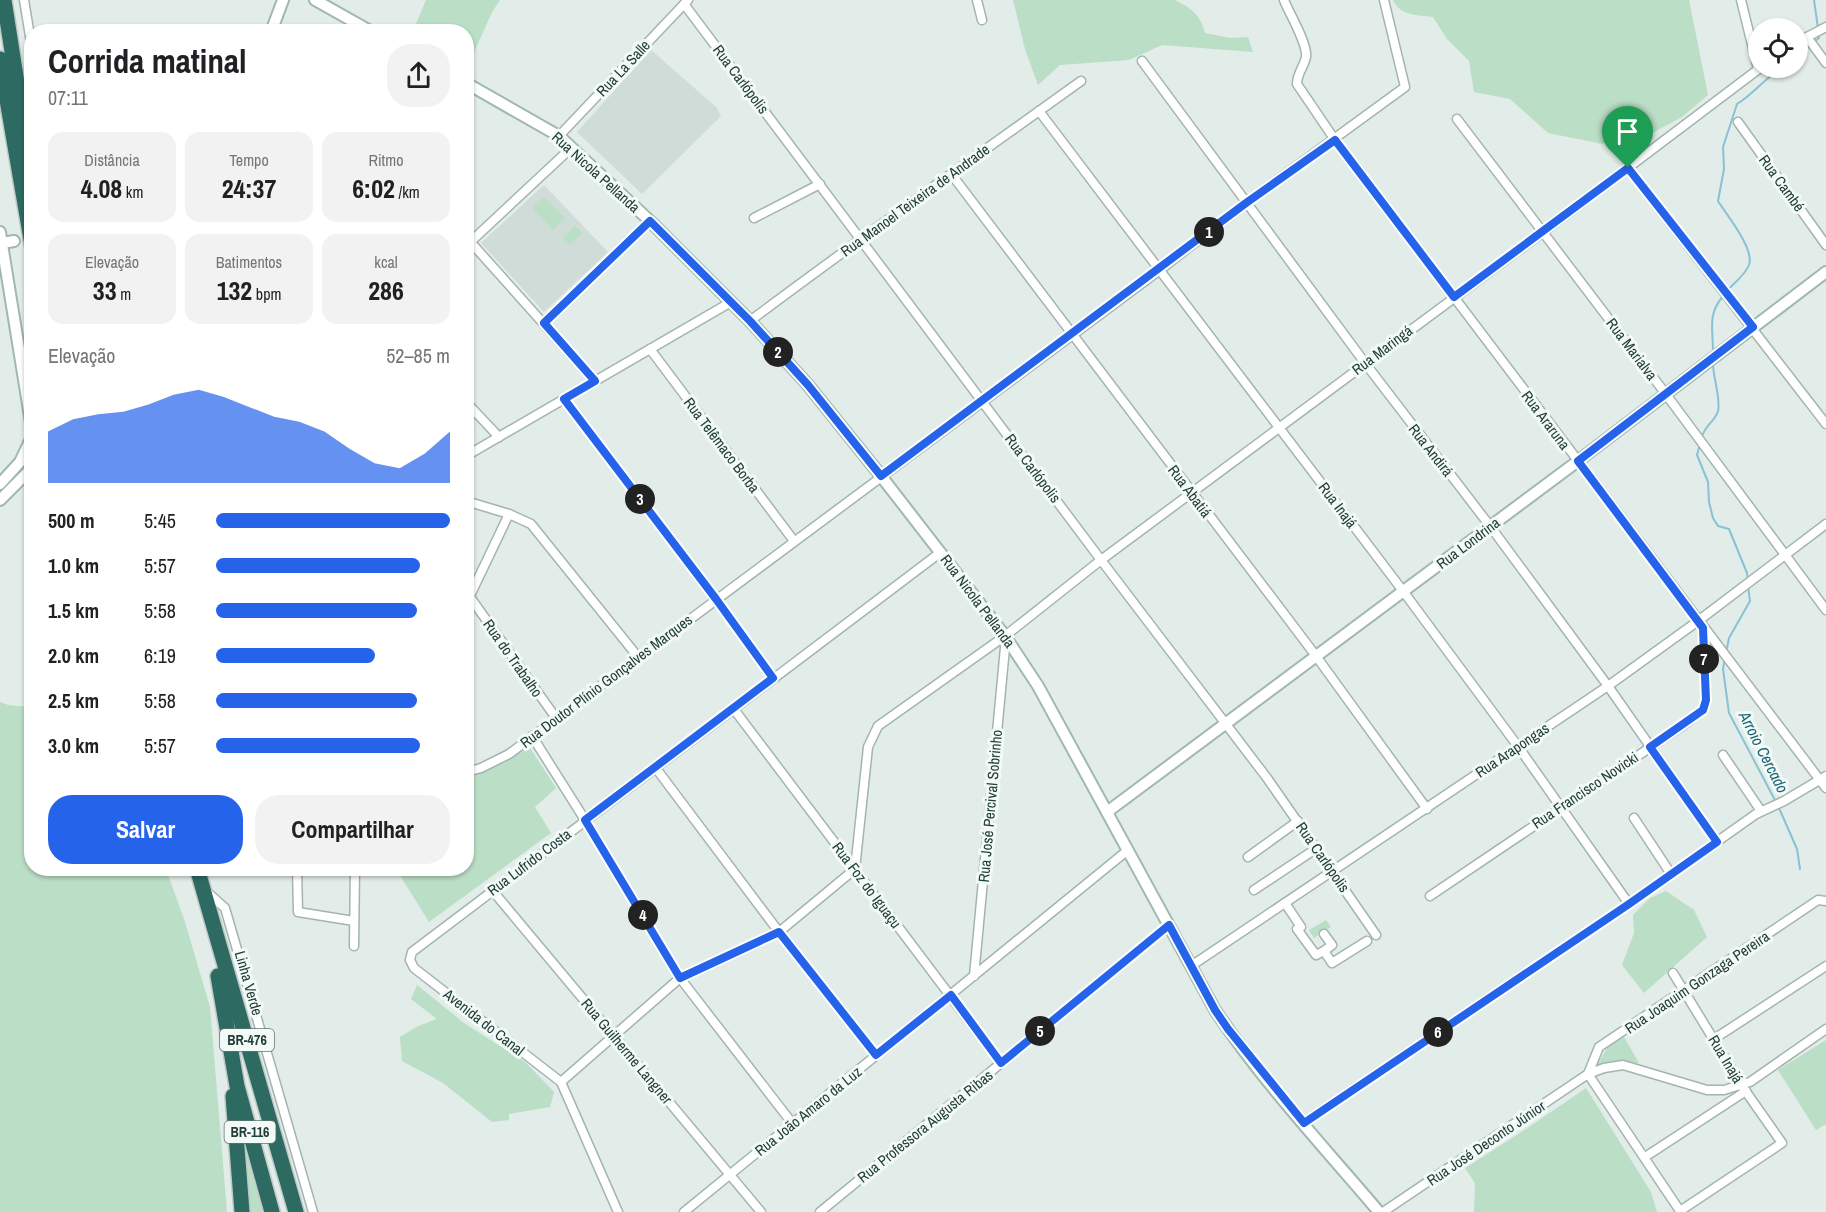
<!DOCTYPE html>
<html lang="pt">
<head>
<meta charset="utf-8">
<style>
	body { margin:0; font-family:"Archivo Narrow",sans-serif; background:#f2f2f2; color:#202124; height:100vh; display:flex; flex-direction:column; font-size:22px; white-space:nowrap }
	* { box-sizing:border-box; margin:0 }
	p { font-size:20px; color:#757577 }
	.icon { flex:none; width:33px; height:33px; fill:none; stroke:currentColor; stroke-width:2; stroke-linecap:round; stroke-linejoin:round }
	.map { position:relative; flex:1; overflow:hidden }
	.sheet { position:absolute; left:24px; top:24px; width:450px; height:852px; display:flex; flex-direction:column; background:#fff; border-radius:24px; box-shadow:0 2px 4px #0004 }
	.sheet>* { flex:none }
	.buttons { position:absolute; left:1748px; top:18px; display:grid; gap:12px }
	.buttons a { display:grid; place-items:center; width:60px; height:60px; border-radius:50%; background:#fff; box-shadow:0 2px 4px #0004; font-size:30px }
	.pin { position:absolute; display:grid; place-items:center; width:51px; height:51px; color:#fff; margin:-62px -26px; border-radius:50% 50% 50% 0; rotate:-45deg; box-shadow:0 0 6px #0007 }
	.pin .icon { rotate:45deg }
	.km { position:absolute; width:30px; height:30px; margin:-15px; border-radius:50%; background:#222; color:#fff; font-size:16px; line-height:30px; text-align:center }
	.round { display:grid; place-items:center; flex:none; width:63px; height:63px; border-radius:24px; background:#f2f2f2 }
	.summary { display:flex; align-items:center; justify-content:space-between; height:102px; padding:0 24px }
	h1 { font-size:33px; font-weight:700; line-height:45px }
	.figures { display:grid; grid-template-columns:repeat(3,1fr); gap:9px; height:102px; padding:6px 24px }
	.figures div { display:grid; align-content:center; border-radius:15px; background:#f2f2f2; text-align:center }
	.figures b { font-size:26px; font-weight:700 }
	.figures small { font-size:16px; font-weight:400 }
	.figures p { font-size:16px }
	.chart { height:168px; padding:12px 24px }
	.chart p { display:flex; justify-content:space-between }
	.chart svg { width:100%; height:108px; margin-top:6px; fill:#2563eb; opacity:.7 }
	.primary-button { display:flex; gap:12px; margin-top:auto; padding:12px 24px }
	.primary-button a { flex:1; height:69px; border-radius:24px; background:#2563eb; color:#fff; font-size:24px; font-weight:700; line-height:69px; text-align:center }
	.primary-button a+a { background:#f2f2f2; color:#202124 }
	ul { padding:0 24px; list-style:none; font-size:20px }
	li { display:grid; grid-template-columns:96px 72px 1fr; align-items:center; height:45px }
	li i { height:15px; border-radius:8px; background:#2563eb }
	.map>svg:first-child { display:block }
</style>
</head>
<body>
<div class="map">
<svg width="1826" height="1212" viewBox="0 0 1826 1212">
	<rect width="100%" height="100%" fill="#e2ece8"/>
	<g fill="#d0dcd8">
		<polygon points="651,50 717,108 721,116 642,194 577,132"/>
		<polygon points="544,185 608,252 544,312 481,243"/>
	</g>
	<g fill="#badec6">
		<polygon points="426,0 500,0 492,12 467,68 466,32 413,31"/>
		<path d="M 1013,0 L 1175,0 C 1191,8 1200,14 1205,33 L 1231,38 L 1248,37 L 1253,52 L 1162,45 L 1129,60 L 1060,65 L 1038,85 L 1025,49 Z"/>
		<path d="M 1393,0 L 1689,0 L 1708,95 L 1682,117 L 1654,132 L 1623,135 L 1603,144 L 1548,133 L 1510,99 L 1474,92 L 1469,61 L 1447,39 L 1433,17 C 1418,15 1400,16 1393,0 Z"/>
		<polygon points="544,197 565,218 553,230 532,208"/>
		<polygon points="575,226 582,233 570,245 563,238"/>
		<polygon points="0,702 8,705 31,707 32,868 166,869 185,922 210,1007 227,1212 0,1212"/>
		<polygon points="530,748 556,788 535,807 551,833 429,922 396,869 466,868 467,777"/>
		<polygon points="1666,891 1694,910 1707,937 1644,993 1622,965 1634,933 1633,915 1650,898"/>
		<polygon points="1326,920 1331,927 1314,938 1309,930"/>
		<polygon points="417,985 464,1023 525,1062 554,1092 550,1107 509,1114 509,1120 492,1122 443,1083 402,1061 400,1037 418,1026 437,1019 411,999"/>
		<polygon points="1624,1037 1639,1063 1597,1065 1609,1045"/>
		<polygon points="1826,1040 1826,1124 1816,1130 1778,1070"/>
		<polygon points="1586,1088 1651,1192 1657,1212 1474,1212 1475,1183 1465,1168 1529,1127"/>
		<polygon points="245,1148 266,1212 248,1212 244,1161"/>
	</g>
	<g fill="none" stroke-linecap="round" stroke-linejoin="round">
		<g stroke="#89c2d3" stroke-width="2">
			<polyline points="1814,0 1818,28"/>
			<polyline points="1797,56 1819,38 1818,33"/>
			<path d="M 1727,291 C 1734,283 1745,275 1749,265 C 1755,249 1726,214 1718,201 L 1724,169 L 1723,147 L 1737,104 C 1754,94 1765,77 1783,68"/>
			<path d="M 1713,352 C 1713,328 1707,314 1724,295"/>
			<path d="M 1701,439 C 1705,424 1715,422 1718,411 C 1721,399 1713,377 1713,364"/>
			<polyline points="1700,444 1697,455 1708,482 1709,502 1713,518 1718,526 1729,529 1747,573 1748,581"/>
			<polyline points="1726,653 1729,638 1750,601 1748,586"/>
			<polyline points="1725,658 1723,669 1729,713 1776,802"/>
			<polyline points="1779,808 1797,849 1800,869"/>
		</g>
		<defs>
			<g id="street">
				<polyline points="24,0 32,48"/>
				<polyline points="977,0 982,20"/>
				<path d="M 1284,0 C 1289,13 1308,44 1306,57 C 1304,67 1297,73 1297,84 L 1335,140 L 1826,788"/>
				<polyline points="1741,0 1758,69"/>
				<polyline points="684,4 1101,560 1267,778 1376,935"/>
				<polyline points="1807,37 1826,27"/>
				<polyline points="1797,44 1807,37 1826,63"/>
				<polyline points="1142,61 1365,363 1490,526 1608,686 1717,842"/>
				<polyline points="1039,111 1403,591 1517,745 1629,904"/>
				<polyline points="1457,119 1665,393 1826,610"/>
				<polyline points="1738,122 1826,245"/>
				<polyline points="559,136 688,0"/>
				<polyline points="1628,168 1826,424"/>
				<polyline points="952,175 1316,656 1427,809"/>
				<polyline points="754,218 820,184"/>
				<polyline points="466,237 595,381"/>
				<polyline points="466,246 571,148"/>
				<path d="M 750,321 C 859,239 971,160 1081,81"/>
				<polyline points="544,323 650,221"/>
				<polyline points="650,349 794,541"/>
				<polyline points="564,399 716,599 773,678"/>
				<polyline points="466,402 499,437"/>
				<polyline points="466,456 731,302"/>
				<polyline points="466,501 509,514 531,524 638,657"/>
				<polyline points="470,597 556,718"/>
				<polyline points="466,604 509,514"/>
				<polyline points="733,708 1001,1063"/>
				<polyline points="532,736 585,820 680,978 792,1123"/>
				<polyline points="1723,755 1761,811"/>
				<polyline points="655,767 779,932 876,1055"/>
				<polyline points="466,772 481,768 509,754 1161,269 1246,203 1405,87 1384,0"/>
				<polyline points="1634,818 1671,874"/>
				<polyline points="1248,857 1298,821"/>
				<polyline points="297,868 298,912 354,921"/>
				<polyline points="492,890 761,1212"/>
				<polyline points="1254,890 1317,848"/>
				<polyline points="206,891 225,908 313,1212"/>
				<polyline points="1430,896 1685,724 1703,710 1706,700 1703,628"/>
				<polyline points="1285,903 1301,927 1297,929 1316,955 1324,951 1332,963 1367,941"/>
				<polyline points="354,946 355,868"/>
				<polyline points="1324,951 1332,945 1324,934"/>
				<polyline points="1191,966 1608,686 1698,621 1826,524"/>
				<polyline points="974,976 1006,637"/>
				<polyline points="1714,1039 1826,966"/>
				<polyline points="1588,1074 1680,1211 1782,1143 1742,1086 1673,973"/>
				<polyline points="1588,1074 1599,1047 1818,900 1826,901"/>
				<polyline points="561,1082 680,978 779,932 855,869 868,747 878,726 1005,636 1101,560 1543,232 1760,68"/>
				<polyline points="1303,1123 1629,904 1756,814 1784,801 1826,776"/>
				<polyline points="1645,1157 1746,1091"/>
				<polyline points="618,1212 561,1082 414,968 410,960 412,952 941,552"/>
				<polyline points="684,1212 1128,850"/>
				<polyline points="820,1212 1169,925"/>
				<polyline points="1383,1212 1588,1074 1604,1068 1623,1065 1707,1090 1724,1090 1750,1082 1826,1029"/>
			</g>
			<g id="secondary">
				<polyline points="315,0 372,32"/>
				<polyline points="271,32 283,0"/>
				<path d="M 466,83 L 559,136 L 650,221 L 750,321 L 808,385 L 881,476 L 1005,636 L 1038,686 L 1215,1010 C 1263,1082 1323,1146 1379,1212"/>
				<polyline points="0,232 32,429"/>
				<polyline points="2,243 14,241"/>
				<polyline points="0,484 20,462 32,437"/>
				<polyline points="0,500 32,468"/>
				<polyline points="1107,812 1578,461 1826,272"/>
			</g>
			<g id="highway">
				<polyline points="4,0 32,179"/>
				<polyline points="0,59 32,245"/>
				<polyline points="197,868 296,1212"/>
				<polyline points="218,976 237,1086 272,1212"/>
				<polyline points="233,1096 242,1212"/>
			</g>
		</defs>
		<use href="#street" stroke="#a4b4b0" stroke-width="11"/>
		<use href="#secondary" stroke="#a0b8b1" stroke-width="14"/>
		<use href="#highway" stroke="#c1c9c7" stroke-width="18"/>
		<use href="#street" stroke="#fff" stroke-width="8"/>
		<use href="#secondary" stroke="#fff" stroke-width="10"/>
		<use href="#highway" stroke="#2d6b62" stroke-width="15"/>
	</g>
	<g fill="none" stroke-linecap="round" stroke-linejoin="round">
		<defs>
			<polygon id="route" points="1335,140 1454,297 1628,168 1753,327 1578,461 1703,628 1706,700 1703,710 1650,747 1717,842 1629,904 1304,1123 1228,1029 1215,1010 1169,925 1001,1063 951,995 876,1055 779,932 680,978 585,820 773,678 716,599 564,399 595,381 544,323 650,221 750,321 808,385 881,476 1246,203"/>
		</defs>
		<use href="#route" stroke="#fff" stroke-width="12"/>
		<use href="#route" stroke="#2563eb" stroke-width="8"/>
	</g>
	<g text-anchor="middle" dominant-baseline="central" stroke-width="6" stroke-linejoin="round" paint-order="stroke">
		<g fill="#f2f9f6" stroke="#607671" stroke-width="1.5">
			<rect x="220" y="1029" width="54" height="22" rx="4.5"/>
			<rect x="224.5" y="1121" width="51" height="22" rx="4.5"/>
		</g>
		<g font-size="14" font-weight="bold" fill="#213e38">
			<text x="247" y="1040">BR-476</text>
			<text x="250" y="1132">BR-116</text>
		</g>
		<g font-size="15" fill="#213e38" stroke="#f2f9f6">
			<text transform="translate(623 68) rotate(-47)">Rua La Salle</text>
			<text transform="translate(741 79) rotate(53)">Rua Carlópolis</text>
			<text transform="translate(596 172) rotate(42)">Rua Nicola Pellanda</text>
			<text transform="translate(1782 183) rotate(54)">Rua Cambé</text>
			<text transform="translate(915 200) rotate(-36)">Rua Manoel Teixeira de Andrade</text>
			<text transform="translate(1632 349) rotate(53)">Rua Marialva</text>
			<text transform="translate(1382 350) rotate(-37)">Rua Maringá</text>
			<text transform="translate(1546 420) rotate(53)">Rua Araruna</text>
			<text transform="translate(722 445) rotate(53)">Rua Telêmaco Borba</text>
			<text transform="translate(1431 450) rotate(52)">Rua Andirá</text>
			<text transform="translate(1033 468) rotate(53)">Rua Carlópolis</text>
			<text transform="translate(1190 491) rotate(53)">Rua Abatiá</text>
			<text transform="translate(1338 505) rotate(53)">Rua Inajá</text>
			<text transform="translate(1468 543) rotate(-37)">Rua Londrina</text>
			<text transform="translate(978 601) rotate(53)">Rua Nicola Pellanda</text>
			<text transform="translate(513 658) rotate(55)">Rua do Trabalho</text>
			<text transform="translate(606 681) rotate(-37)">Rua Doutor Plínio Gonçalves Marques</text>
			<text transform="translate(1512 750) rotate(-34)">Rua Arapongas</text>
			<text transform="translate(1585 790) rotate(-34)">Rua Francisco Novicki</text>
			<text transform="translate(990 806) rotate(-85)">Rua José Percival Sobrinho</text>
			<text transform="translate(1323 857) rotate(55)">Rua Carlópolis</text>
			<text transform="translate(529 862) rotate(-37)">Rua Lufrido Costa</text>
			<text transform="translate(867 885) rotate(53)">Rua Foz do Iguaçu</text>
			<text transform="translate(1697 982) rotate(-34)">Rua Joaquim Gonzaga Pereira</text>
			<text transform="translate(249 983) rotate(74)">Linha Verde</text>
			<text transform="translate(484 1022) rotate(38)">Avenida do Canal</text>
			<text transform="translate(627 1051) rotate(50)">Rua Guilherme Langner</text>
			<text transform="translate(1726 1059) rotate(59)">Rua Inajá</text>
			<text transform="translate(808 1111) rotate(-39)">Rua João Amaro da Luz</text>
			<text transform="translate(925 1126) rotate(-39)">Rua Professora Augusta Ribas</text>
			<text transform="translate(1486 1143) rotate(-34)">Rua José Deconto Júnior</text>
		</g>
		<g font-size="16" font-style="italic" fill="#1a647b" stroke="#f2f9f6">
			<text transform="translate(1764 752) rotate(63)">Arroio Cercado</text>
		</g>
	</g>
</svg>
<div class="buttons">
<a><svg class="icon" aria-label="locate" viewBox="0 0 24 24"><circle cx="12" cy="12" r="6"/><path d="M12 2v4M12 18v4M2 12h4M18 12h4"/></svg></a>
</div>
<div class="pin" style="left:1628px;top:168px;background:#1e9e55"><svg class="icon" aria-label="arrive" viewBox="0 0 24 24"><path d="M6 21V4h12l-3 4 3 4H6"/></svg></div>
<b class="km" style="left:1209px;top:232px">1</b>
<b class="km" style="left:778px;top:352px">2</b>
<b class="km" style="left:640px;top:499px">3</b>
<b class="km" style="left:643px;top:915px">4</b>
<b class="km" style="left:1040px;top:1031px">5</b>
<b class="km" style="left:1438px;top:1032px">6</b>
<b class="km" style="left:1704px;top:659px">7</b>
<section class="sheet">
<div class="summary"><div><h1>Corrida matinal</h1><p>07:11</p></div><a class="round"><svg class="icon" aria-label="share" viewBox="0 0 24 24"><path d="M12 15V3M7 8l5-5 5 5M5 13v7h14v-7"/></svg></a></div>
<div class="figures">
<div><p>Distância</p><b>4.08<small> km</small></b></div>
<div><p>Tempo</p><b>24:37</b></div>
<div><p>Ritmo</p><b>6:02<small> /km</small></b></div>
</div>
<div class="figures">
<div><p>Elevação</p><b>33<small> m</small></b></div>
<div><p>Batimentos</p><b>132<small> bpm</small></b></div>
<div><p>kcal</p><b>286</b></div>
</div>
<div class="chart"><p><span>Elevação</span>52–85 m</p>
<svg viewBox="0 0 160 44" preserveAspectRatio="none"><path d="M0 44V23L10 18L20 16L30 15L40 12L50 8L60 6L70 9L80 13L90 17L100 19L110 23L120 30L130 36L140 38L150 32L160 23V44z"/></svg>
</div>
<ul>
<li><b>500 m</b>5:45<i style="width:100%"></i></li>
<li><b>1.0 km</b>5:57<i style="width:87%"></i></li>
<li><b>1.5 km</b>5:58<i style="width:86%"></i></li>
<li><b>2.0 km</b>6:19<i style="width:68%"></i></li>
<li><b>2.5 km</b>5:58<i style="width:86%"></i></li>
<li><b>3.0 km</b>5:57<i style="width:87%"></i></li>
</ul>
<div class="primary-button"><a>Salvar</a><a>Compartilhar</a></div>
</section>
</div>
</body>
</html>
